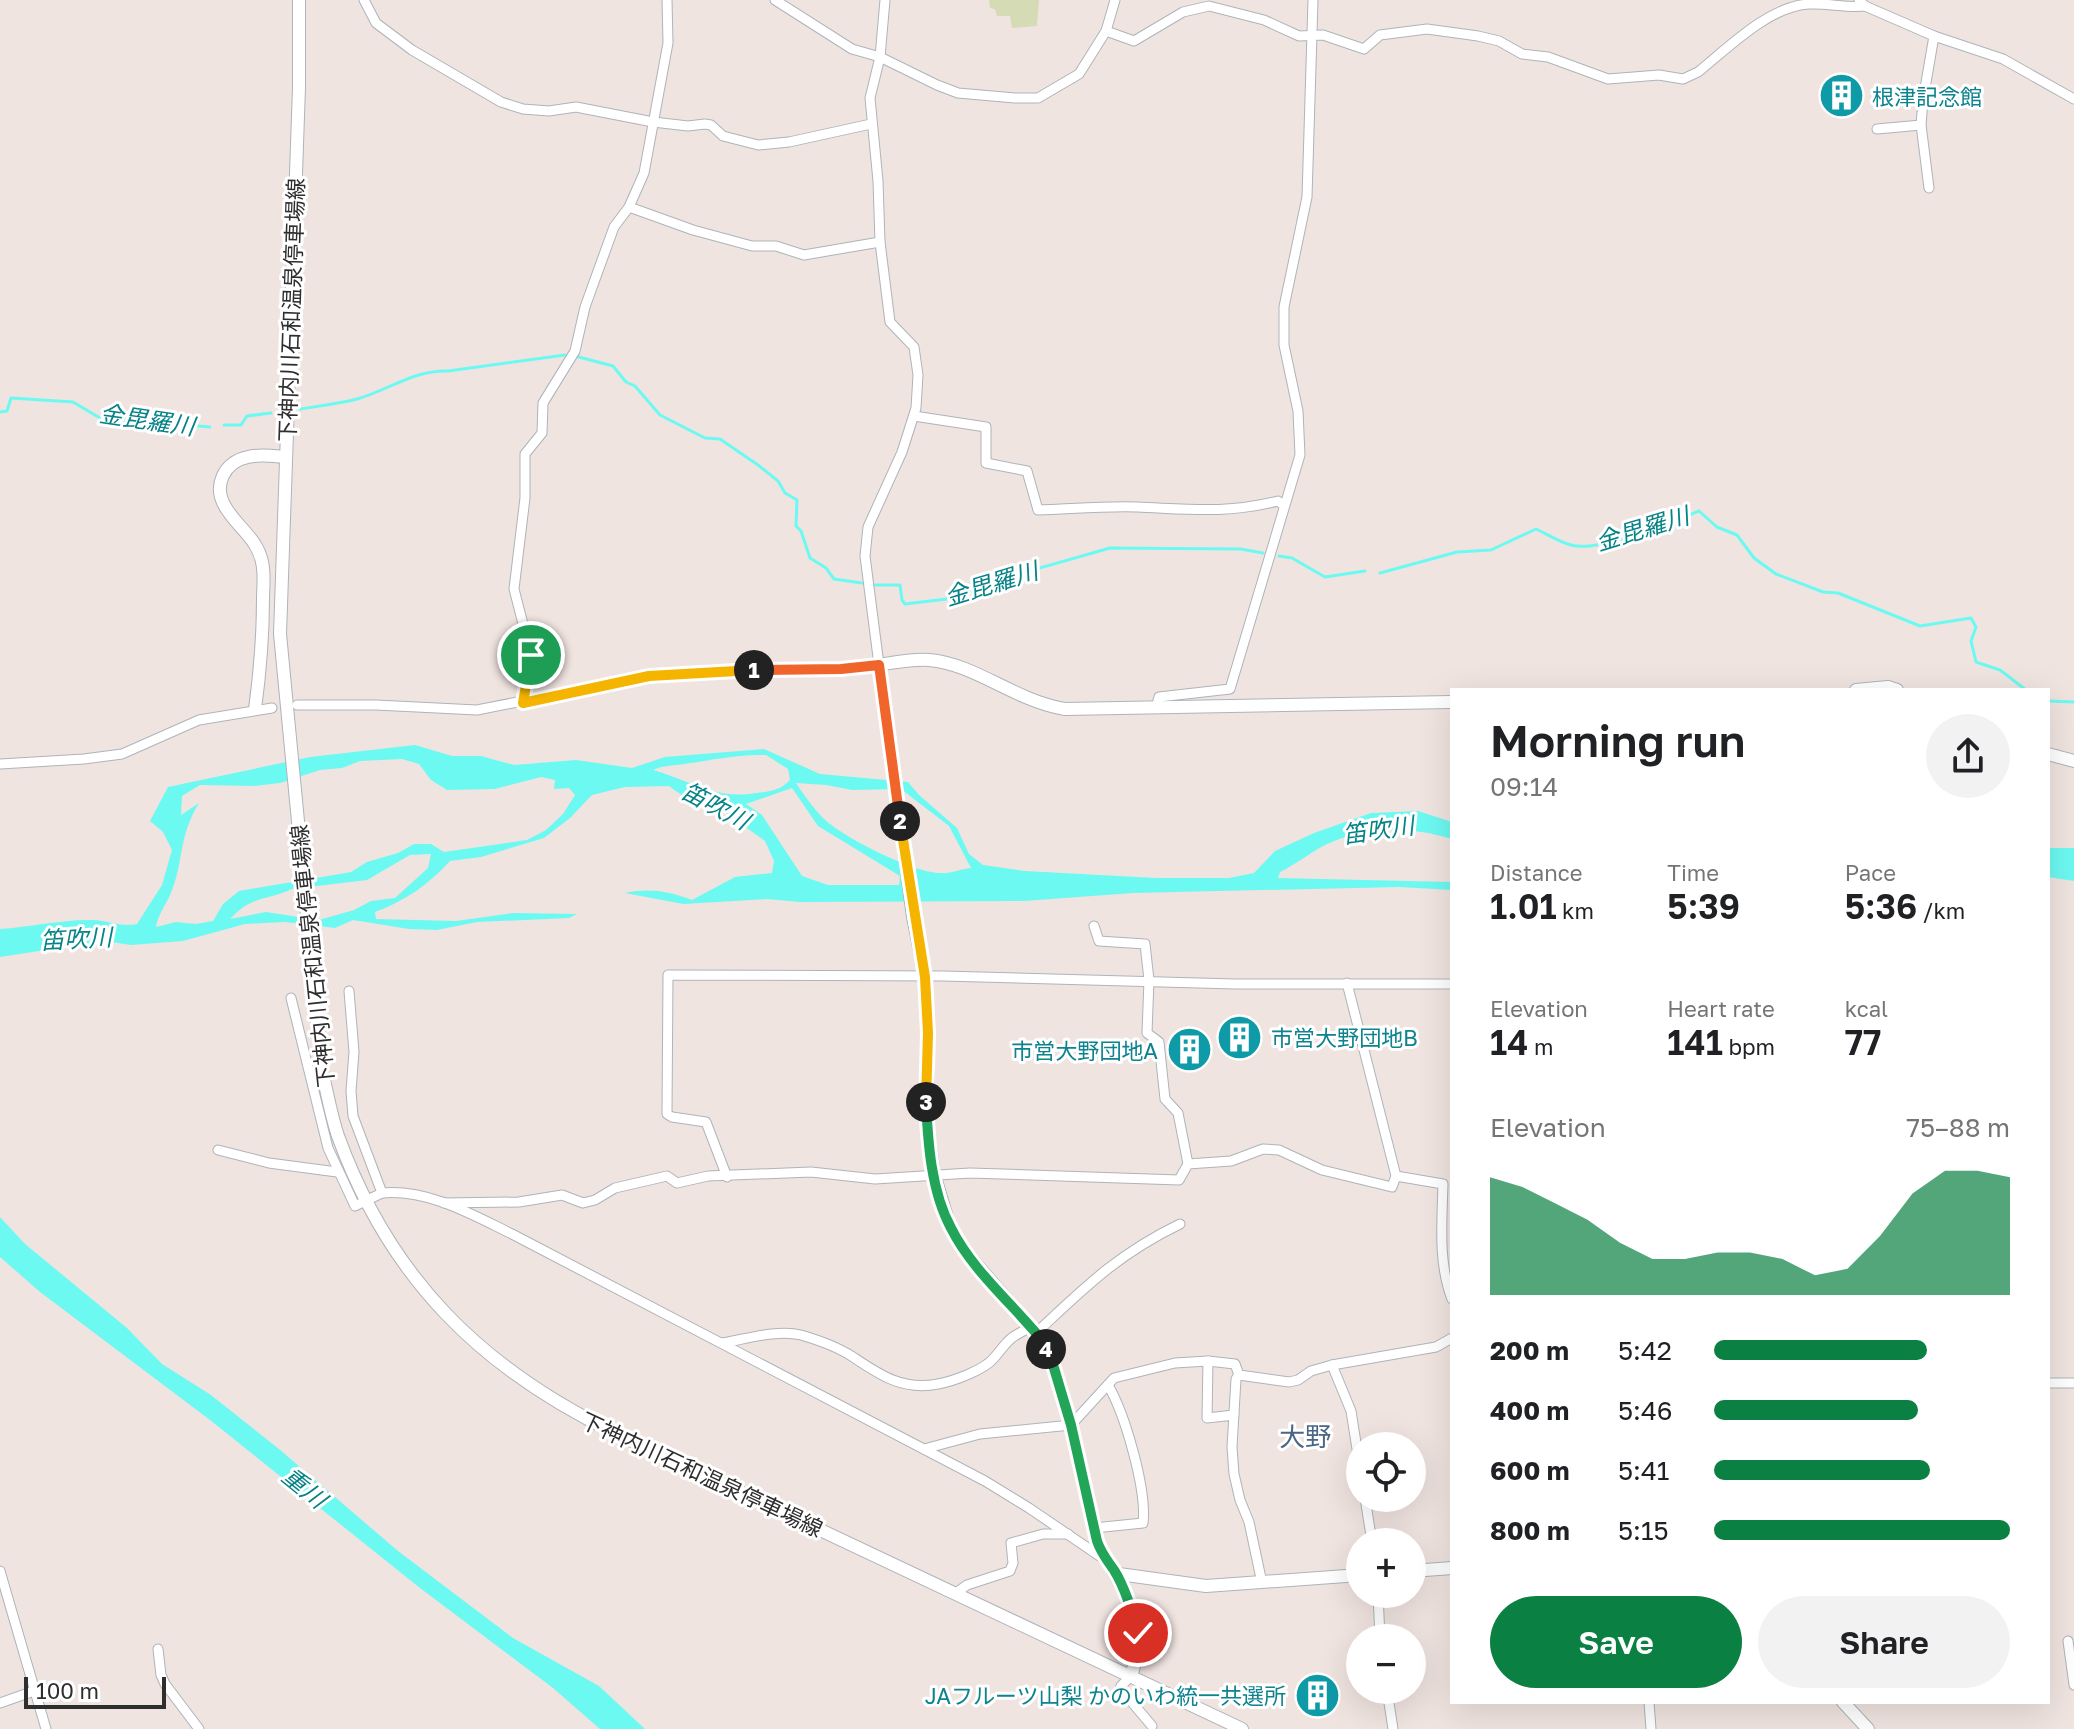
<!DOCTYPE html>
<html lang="en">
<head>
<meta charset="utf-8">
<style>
	body { margin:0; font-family:"Golos Text","Noto Sans JP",sans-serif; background:#f2f2f2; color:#202124; height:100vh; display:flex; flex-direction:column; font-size:30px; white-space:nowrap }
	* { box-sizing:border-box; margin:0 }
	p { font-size:26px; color:#757577 }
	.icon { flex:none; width:44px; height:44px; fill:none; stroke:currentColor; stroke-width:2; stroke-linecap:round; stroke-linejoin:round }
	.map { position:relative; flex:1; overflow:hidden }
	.side { position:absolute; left:1450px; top:688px; width:600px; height:1016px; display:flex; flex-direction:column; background:#fff; border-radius:0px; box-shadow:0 8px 32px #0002 }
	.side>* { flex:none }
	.buttons { position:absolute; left:1346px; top:1432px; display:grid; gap:16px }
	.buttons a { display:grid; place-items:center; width:80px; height:80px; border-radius:50%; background:#fff; box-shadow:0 8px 32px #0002; font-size:40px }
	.scale { position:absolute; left:24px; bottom:20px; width:142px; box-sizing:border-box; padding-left:8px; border:4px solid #2e2e2e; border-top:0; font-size:22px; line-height:28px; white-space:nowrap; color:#2e2e2e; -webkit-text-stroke:6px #fff; paint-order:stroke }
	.pin { position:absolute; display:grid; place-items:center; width:68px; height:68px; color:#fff; margin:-34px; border:4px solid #fff; border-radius:50%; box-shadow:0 2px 8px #0007 }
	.km { position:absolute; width:40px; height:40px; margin:-20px; border-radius:50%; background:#222; color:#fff; font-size:22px; line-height:40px; text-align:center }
	.round { display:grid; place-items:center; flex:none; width:84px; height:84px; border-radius:42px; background:#f2f2f2 }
	.headline { display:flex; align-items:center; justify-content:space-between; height:136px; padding:0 40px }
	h1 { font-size:44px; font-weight:600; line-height:60px }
	.figures { display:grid; grid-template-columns:repeat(3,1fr); gap:12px; height:136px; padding:8px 40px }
	.figures div { display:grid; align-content:center }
	.figures b { font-size:34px; font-weight:600 }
	.figures small { font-size:22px; font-weight:400 }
	.figures p { font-size:22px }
	.chart { height:224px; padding:16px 40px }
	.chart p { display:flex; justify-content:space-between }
	.chart svg { width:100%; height:144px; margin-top:8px; fill:#0b8043; opacity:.7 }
	.button { display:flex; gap:16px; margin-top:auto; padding:16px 40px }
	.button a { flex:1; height:92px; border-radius:48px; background:#0b8043; color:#fff; font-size:32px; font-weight:600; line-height:92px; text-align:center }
	.button a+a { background:#f2f2f2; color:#202124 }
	ul { padding:0 40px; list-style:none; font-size:26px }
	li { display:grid; grid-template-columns:128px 96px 1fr; align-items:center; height:60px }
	li i { height:20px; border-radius:10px; background:#0b8043 }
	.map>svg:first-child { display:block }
</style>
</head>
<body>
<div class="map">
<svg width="2074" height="1729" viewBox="0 0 2074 1729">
	<rect width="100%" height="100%" fill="#f0e4e0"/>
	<polygon fill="#d4dbb5" points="989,0 1039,0 1037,26 1012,28 1010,16 997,16 995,9 990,8"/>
	<g fill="#6cf9f2" fill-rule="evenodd">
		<path d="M 415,745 L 452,756 L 481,756 L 514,765 L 576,760 L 632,768 L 665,757 L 764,749 L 820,774 L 908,782 L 919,795 L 957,828 L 969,854 L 983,865 L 1025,871 L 1156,878 L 1229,878 L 1254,873 L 1275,851 L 1314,833 L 1371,813 L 1418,811 L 1452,822 L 1452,839 C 1410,826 1363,826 1323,846 C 1308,854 1295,865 1280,872 L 1278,878 L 1452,882 L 1452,890 L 1399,887 L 1133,893 L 1024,901 L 800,902 L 767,899 L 683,904 L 625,893 C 650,888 668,891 692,900 L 735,877 L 772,873 L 774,861 L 765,841 L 723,811 L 694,804 L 669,786 L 625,787 L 592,795 L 570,818 L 544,838 L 481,857 L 450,861 C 428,885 405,901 375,912 L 376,919 L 456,921 L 514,913 L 577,914 L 569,918 L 477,922 L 437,930 L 409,929 L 353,920 L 335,928 L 285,922 L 245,924 L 183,941 L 131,945 L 104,941 L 0,957 L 0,929 C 30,927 64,919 94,920 C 110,921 120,927 137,924 L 162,885 L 172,850 L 163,832 L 150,821 L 168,787 L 310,757 ZM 766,755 L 788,769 L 790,780 C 779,791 771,791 756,793 C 714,800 692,781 653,770 C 663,765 673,766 684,764 C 712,760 737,754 766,755 ZM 402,759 L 419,764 L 431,780 L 447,790 L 495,789 L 541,777 L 555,780 L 554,789 L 569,788 L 575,795 L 563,814 L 546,830 L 527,840 L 444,852 L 431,844 L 414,844 L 398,853 L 367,862 L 351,872 L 239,891 L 223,904 L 213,921 L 196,924 L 176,922 L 156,927 C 158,914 166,905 171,893 C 184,861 178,837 199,803 L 181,815 L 182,796 L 200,785 L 255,786 L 280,783 L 320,770 L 342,768 L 360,761 ZM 796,783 L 826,785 L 852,790 L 901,789 L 949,826 L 971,868 C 960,869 950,874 940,873 C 914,873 842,837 823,818 C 813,808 804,795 796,783 ZM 792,788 L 818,826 L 900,876 L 899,885 L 828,885 L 802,876 L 762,815 L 746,804 ZM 431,854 L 428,868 L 395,898 L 371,901 L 354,910 L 319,920 L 266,912 L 230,919 C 252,895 266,901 292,889 L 367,880 L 410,855 Z"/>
		<polygon points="2048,848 2074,848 2074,881 2048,877"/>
		<polygon points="0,1217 25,1244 127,1328 162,1364 211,1395 279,1449 398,1551 513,1638 599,1686 645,1729 600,1729 553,1688 420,1588 210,1420 40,1292 0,1257"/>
	</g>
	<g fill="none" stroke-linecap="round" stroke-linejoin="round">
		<g stroke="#6cf9f2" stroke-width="3">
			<polyline points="575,356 613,366 626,382 635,386 660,415 705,438 720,439 758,465 778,481 785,493 797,500 796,526 801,531 810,558 826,568 834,579 862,583"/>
			<path d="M 300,409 C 319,406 338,404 357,399 C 389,390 413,370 448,371 L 565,355"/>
			<polyline points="0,412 7,411 11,398 73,402 100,418 210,427"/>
			<polyline points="224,425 241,425 247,416 271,413"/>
			<polyline points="1279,556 1292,558 1325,577 1365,571"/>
			<path d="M 1380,573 L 1457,552 L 1491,550 L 1536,529 C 1547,534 1559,542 1571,545 C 1598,553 1672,522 1699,511 L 1717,527 L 1737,535 L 1754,558 L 1776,574 L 1823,592 L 1838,593 L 1920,626 L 1971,618 L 1976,627 L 1971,641 L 1976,662 L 2000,670 L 2026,690"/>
			<polyline points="875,585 900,585 902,600 905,604 955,598 994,581 1110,548 1241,549 1263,553"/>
			<polyline points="2048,701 2074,702"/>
		</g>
		<defs>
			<g id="street">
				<polyline points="364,0 376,23 412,50 501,102 523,109 549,111 576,107 653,122 688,126 705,124 711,125 723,136 758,145 789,142 871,124"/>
				<polyline points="775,0 852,49 880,57 937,85 958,93 1015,98 1038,98 1079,74 1106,31 1115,0"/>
				<polyline points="1859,0 1865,6 1934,36 2003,59 2074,99"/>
				<path d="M 1106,31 L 1134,41 L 1183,12 L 1209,6 L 1264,20 L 1299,36 L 1323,35 L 1364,49 L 1380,35 L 1427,29 L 1478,36 L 1499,41 L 1522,54 L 1548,57 L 1608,79 L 1659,75 L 1683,79 L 1698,72 C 1728,48 1769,6 1809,4 C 1828,3 1846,8 1865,6"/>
				<polyline points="1921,125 1929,188"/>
				<polyline points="1877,129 1921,125 1923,100 1934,36"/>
				<polyline points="629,207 693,230 752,246 776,246 804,255 880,242"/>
				<path d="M 914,416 L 986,427 L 986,463 L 1027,471 L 1038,510 C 1071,509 1104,506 1137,507 C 1189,509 1227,514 1278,501 L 1283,505"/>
				<polyline points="523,703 531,655 514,589 525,498 525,454 542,433 543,403 575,351 585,307 614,227 629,207 644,173 668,43 667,0"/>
				<polyline points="297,705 376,705 477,710 649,676 719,670 841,669 879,665 865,556 868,527 902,452 916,408 918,375 914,347 890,322 880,242 878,181 870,98 880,57 885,0"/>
				<polyline points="1156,708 1159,697 1230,689 1300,455 1298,411 1284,345 1284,307 1307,197 1313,0"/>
				<polyline points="0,764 84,759 122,754 199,720 272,708"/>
				<polyline points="1094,926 1099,941 1145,944 1149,980 1147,1033 1159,1042 1165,1099 1178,1113 1188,1164"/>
				<polyline points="1347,983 1396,1176"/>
				<polyline points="291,998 328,1148 355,1206 382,1193 353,1116 351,1091 354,1052 349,991"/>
				<polyline points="218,1150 269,1163 337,1172"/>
				<polyline points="727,1177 706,1122 672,1117 667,1114 668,975 943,976 1235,984 1452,984"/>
				<path d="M 382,1193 C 428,1189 471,1214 512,1234 L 985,1481 L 1029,1508 L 1104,1559"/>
				<path d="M 444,1203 L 519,1202 L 562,1195 L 583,1203 L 595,1200 L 615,1188 L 667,1176 L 677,1183 L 708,1176 L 811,1172 L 875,1179 L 970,1173 L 1179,1180 L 1188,1164 L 1231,1161 L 1263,1149 L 1279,1150 L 1322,1170 L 1392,1187 L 1396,1176 L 1443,1184 C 1442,1222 1438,1263 1452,1299"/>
				<path d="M 1036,1333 C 1085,1287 1118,1254 1180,1224"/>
				<path d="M 722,1343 C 746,1339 778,1329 801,1335 C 818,1340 838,1347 853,1357 C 880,1375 903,1391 938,1384 C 954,1381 984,1370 994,1358 C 1010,1339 1007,1339 1031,1327"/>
				<polyline points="1208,1361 1207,1418 1234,1415"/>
				<polyline points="1332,1365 1351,1411 1360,1468"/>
				<polyline points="1239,1375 1236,1379 1232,1447 1234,1474 1240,1500 1249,1522 1262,1583"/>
				<polyline points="2048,1383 2074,1383"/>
				<polyline points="924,1449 980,1434 1071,1425 1114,1378 1175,1363 1208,1361 1235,1364 1239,1375 1289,1382 1298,1380 1311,1371 1332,1365 1436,1347 1452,1338"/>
				<polyline points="1365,1498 1372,1542"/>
				<path d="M 1094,1528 L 1143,1523 C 1147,1490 1125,1414 1108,1385"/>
				<polyline points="0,1571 46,1729"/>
				<polyline points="956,1593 967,1585 1010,1571 1013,1563 1011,1543 1043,1534 1068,1534"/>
				<polyline points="1378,1594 1380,1638"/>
				<polyline points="2068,1641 2074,1685"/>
				<polyline points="158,1649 161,1675 165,1684 199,1729"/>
				<polyline points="1131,1676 1121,1686 1125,1694 1152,1726"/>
				<polyline points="1387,1690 1393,1729"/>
				<polyline points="1649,1702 1651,1729"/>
				<polyline points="0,1703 34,1691"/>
			</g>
			<g id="secondary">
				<path d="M 299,0 L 299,87 L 280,634 L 322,1071 C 327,1092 331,1115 338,1136 C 390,1279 482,1369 617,1434 L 1242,1729"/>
				<polyline points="1856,690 1888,687 1897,690"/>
				<path d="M 255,709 C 260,672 263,637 263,599 C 263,588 265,574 262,562 C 257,538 238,528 226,508 C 212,486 224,462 248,457 C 259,454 273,456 285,457"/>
				<polyline points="2048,754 2074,761"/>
				<polyline points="1114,1570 1119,1574 1206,1586 1360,1575"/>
				<polyline points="1412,1571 1452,1568"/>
				<path d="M 1131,1676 C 1144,1640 1133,1607 1115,1574 C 1109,1562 1102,1555 1097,1541 L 1071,1425 L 1051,1358 L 1036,1333 L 963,1249 L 950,1227 L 934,1174 L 927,1126 L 928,1033 L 925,977 L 913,917 L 879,665 C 896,662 913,659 929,660 C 976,664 1015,701 1065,709 L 1452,702"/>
				<polyline points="1843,1702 1868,1729"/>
			</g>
		</defs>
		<use href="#street" stroke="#adb4bb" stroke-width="11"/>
		<use href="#secondary" stroke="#adb4bb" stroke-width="14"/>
		<use href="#street" stroke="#fff" stroke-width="9"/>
		<use href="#secondary" stroke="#fff" stroke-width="12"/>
	</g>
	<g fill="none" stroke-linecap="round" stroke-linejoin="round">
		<defs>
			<polyline id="split-1" points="531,655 523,703 649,676 754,670"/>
			<polyline id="split-2" points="754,670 841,669 879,665 900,821"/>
			<polyline id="split-3" points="900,821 925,977 928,1033 926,1102"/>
			<path id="split-4" d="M 926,1102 C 928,1143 931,1191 951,1228 C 971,1268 1008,1300 1036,1333 L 1046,1349"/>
			<path id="split-5" d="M 1046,1349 L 1051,1358 L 1071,1425 L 1097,1541 C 1101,1553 1107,1560 1114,1570 C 1124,1586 1134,1615 1138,1633"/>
		</defs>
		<use href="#split-1" stroke="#fff" stroke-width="16"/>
		<use href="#split-2" stroke="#fff" stroke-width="16"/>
		<use href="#split-3" stroke="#fff" stroke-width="16"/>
		<use href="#split-4" stroke="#fff" stroke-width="16"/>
		<use href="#split-5" stroke="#fff" stroke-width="16"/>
		<use href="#split-1" stroke="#f5b400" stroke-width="10"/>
		<use href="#split-2" stroke="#f0652b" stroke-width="10"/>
		<use href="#split-3" stroke="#f5b400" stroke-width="10"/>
		<use href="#split-4" stroke="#22a559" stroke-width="10"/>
		<use href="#split-5" stroke="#22a559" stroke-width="10"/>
	</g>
	<defs>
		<symbol id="building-disc" viewBox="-11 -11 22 22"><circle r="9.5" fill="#0f9aa8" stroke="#fff"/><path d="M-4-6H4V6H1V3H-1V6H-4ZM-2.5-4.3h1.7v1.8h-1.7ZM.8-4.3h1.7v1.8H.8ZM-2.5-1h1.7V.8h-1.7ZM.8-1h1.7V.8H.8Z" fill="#fff"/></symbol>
	</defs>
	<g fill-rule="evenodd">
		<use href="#building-disc" x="1816" y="70" width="51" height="51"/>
		<use href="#building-disc" x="1214" y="1012" width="51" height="51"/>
		<use href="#building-disc" x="1164" y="1024" width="51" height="51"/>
		<use href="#building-disc" x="1292" y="1670" width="51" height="51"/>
	</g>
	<g text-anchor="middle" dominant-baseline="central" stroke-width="6" stroke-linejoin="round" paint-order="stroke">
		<g font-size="22" fill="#0d838f" stroke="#fff" text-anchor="start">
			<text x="1872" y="96">根津記念館</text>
			<text x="1271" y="1037">市営大野団地B</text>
			<text x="1158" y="1050" text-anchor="end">市営大野団地A</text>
			<text x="1286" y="1695" text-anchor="end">JAフルーツ山梨 かのいわ統一共選所</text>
		</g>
		<g font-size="22" fill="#2e2e2e" stroke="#fff">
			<text transform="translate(291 310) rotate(-88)">下神内川石和温泉停車場線</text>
			<text transform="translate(312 956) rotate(-96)">下神内川石和温泉停車場線</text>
			<text transform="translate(702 1474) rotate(25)">下神内川石和温泉停車場線</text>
		</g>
		<g font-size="24" font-style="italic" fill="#068387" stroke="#fff">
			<text transform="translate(147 419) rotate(8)">金毘羅川</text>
			<text transform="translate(1642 528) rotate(-17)">金毘羅川</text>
			<text transform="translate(991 583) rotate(-17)">金毘羅川</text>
			<text transform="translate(716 805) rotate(28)">笛吹川</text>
			<text transform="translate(1378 829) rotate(-8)">笛吹川</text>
			<text transform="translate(76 938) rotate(-3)">笛吹川</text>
			<text transform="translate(305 1487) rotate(39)">重川</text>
		</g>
		<g font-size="26" fill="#496684" stroke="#fff">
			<text x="1305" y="1436">大野</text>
		</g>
	</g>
</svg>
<div class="buttons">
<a><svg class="icon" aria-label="locate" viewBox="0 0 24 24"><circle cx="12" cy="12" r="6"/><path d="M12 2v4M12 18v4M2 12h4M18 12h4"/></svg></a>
<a>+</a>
<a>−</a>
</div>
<div class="scale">100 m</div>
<div class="pin" style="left:531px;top:655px;background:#1e9e55"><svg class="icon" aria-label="arrive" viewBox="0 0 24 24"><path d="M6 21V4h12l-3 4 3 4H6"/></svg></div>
<div class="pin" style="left:1138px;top:1633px;background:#d93025"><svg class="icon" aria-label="check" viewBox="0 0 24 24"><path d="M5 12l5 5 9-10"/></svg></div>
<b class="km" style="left:754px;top:670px">1</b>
<b class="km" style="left:900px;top:821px">2</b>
<b class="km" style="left:926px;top:1102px">3</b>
<b class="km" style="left:1046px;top:1349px">4</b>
<section class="side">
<div class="headline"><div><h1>Morning run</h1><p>09:14</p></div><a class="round"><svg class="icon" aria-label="share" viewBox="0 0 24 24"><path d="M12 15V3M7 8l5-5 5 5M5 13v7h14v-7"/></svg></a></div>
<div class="figures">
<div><p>Distance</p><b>1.01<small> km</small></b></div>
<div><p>Time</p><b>5:39</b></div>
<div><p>Pace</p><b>5:36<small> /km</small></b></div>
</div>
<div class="figures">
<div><p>Elevation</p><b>14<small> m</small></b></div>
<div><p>Heart rate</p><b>141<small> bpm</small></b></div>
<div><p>kcal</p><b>77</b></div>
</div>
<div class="chart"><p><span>Elevation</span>75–88 m</p>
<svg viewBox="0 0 160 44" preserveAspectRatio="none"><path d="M0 44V8L10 11L20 16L30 21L40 28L50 33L60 33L70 31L80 31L90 33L100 38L110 36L120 26L130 13L140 6L150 6L160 8V44z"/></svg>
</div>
<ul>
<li><b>200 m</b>5:42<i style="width:72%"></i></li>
<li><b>400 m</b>5:46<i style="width:69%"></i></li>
<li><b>600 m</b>5:41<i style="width:73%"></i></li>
<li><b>800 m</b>5:15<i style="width:100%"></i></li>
</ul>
<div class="button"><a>Save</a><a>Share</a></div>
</section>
</div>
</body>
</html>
